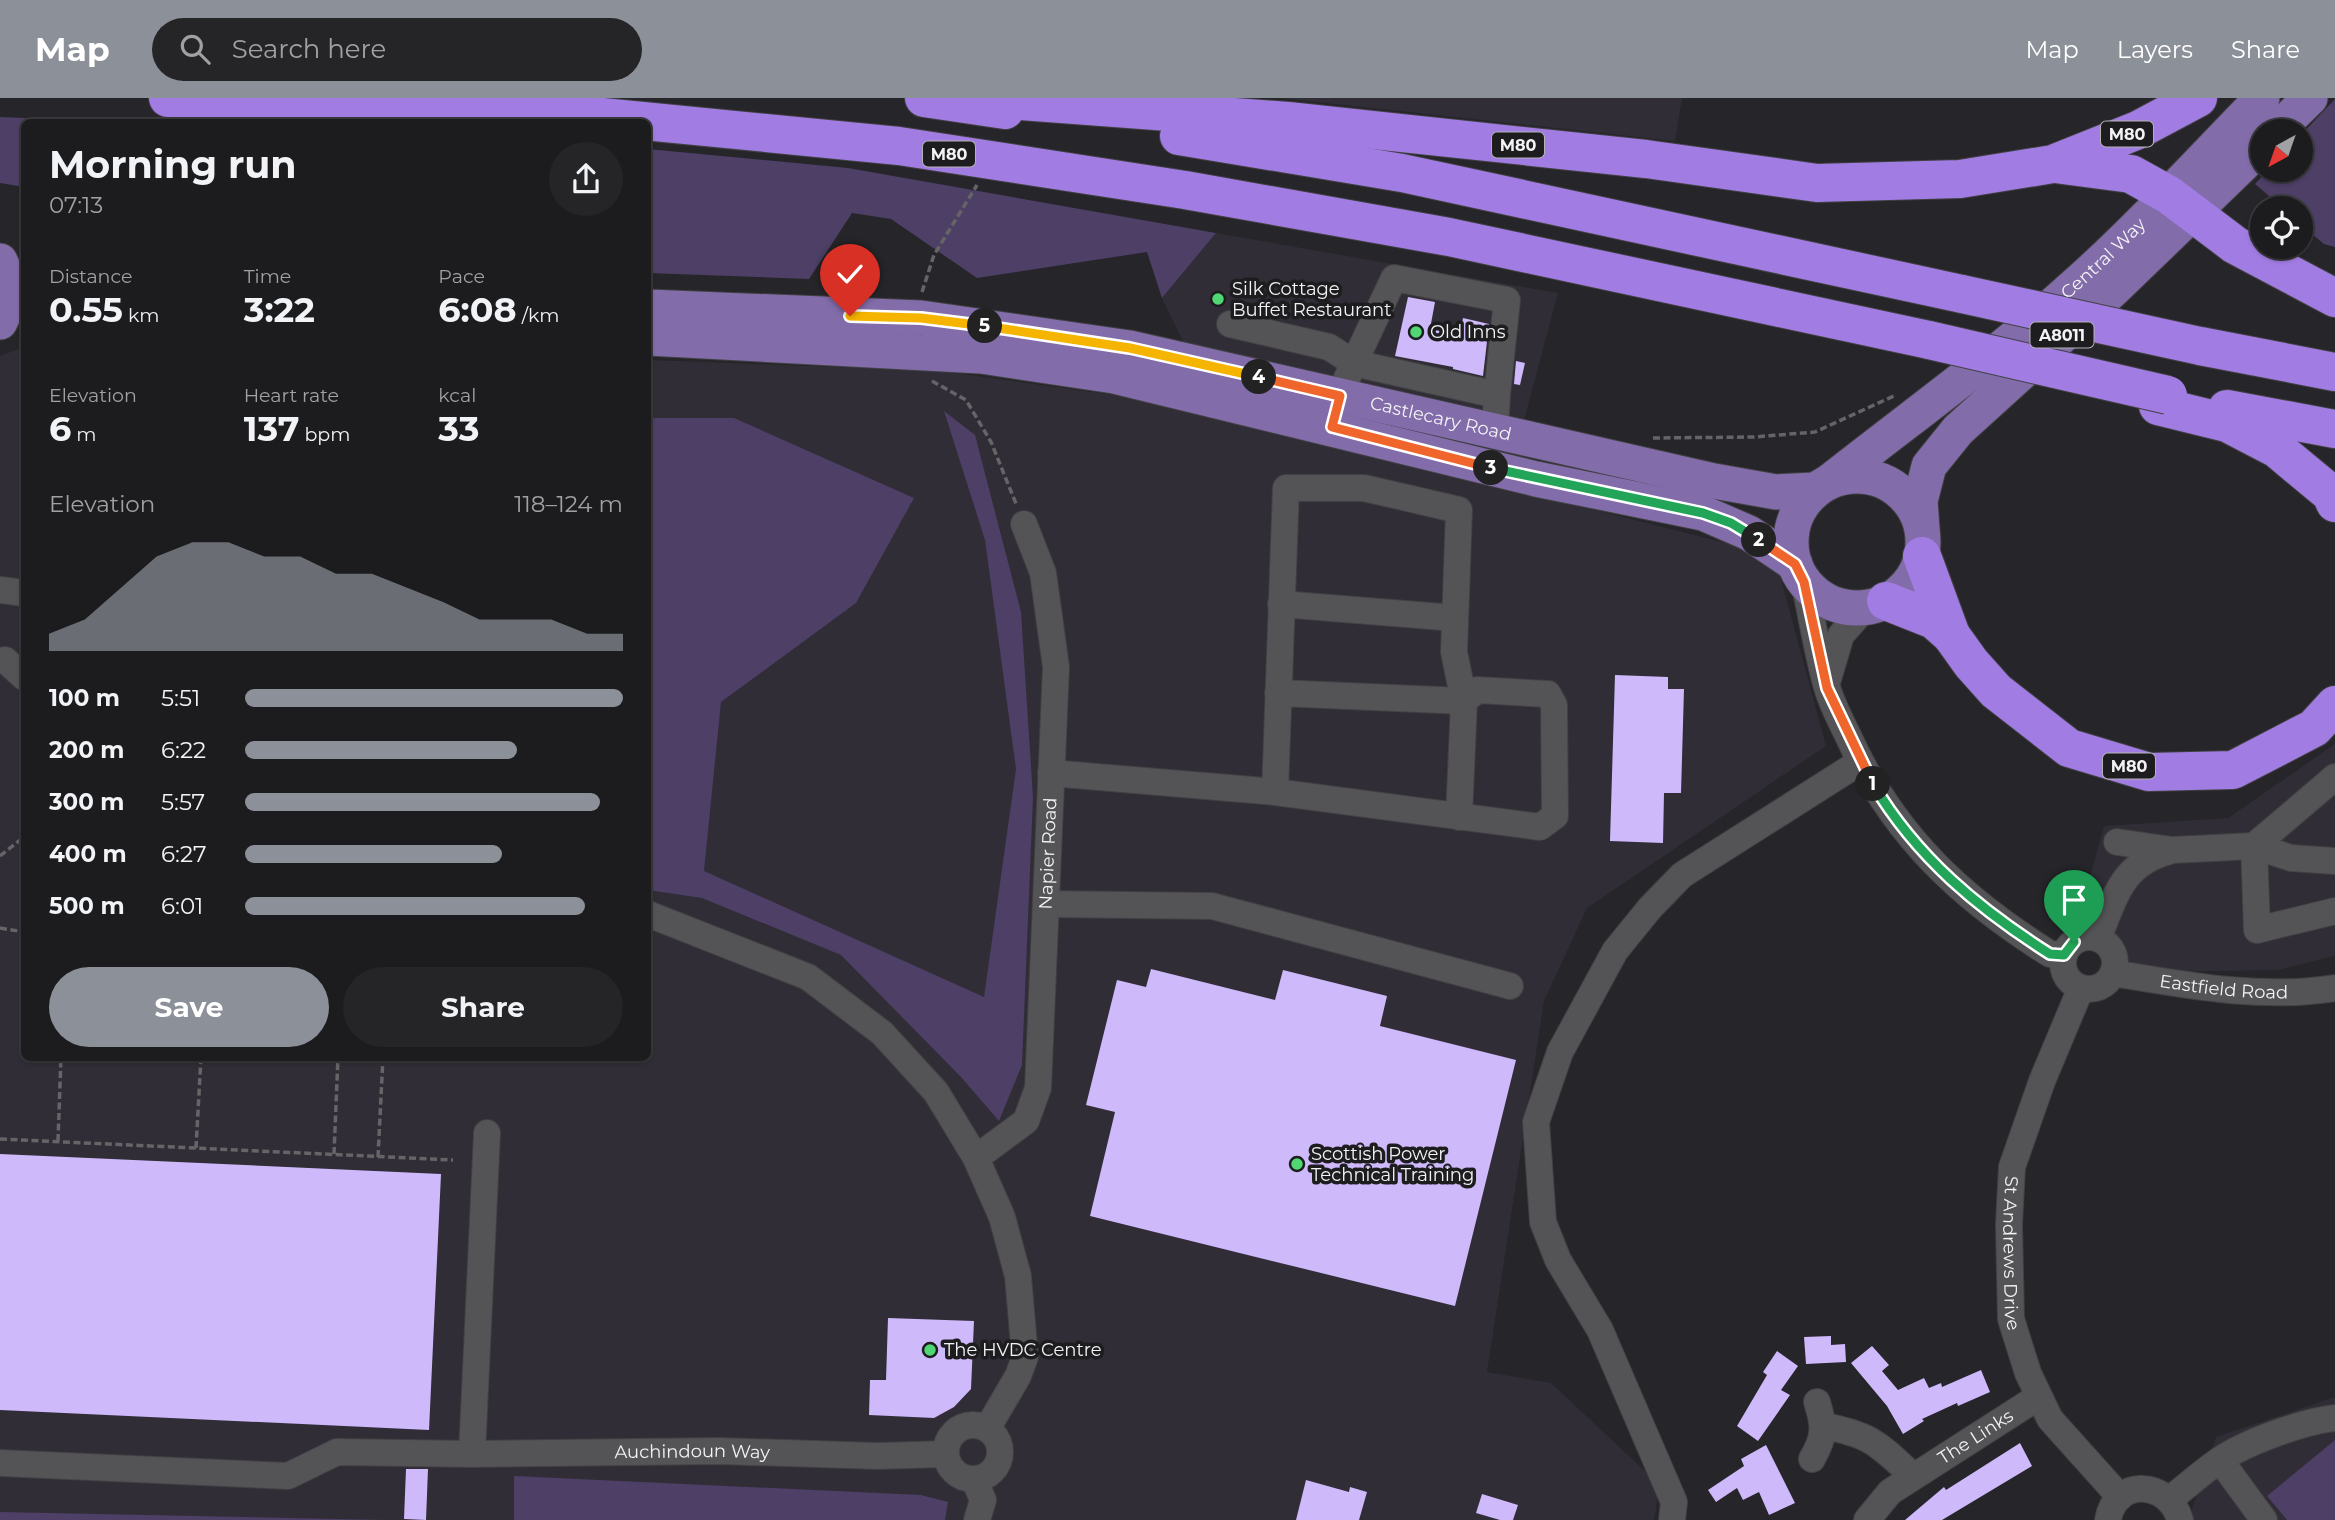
<!DOCTYPE html>
<html lang="en">
<head>
<meta charset="utf-8">
<style>
	body { margin:0; font-family:Montserrat,sans-serif; background:#252528; color:#f1f3f6; height:100vh; display:flex; flex-direction:column; font-size:26px; white-space:nowrap }
	* { box-sizing:border-box; margin:0 }
	p { font-size:23px; color:#a0a1a4 }
	.icon { flex:none; width:38px; height:38px; fill:none; stroke:currentColor; stroke-width:2; stroke-linecap:round; stroke-linejoin:round }
	.map { position:relative; flex:1; overflow:hidden }
	.side { position:absolute; left:21px; top:21px; width:630px; height:942px; display:flex; flex-direction:column; background:#1c1c1f; border-radius:10px; box-shadow:0 2px 5px #0004,0 0 0 2px #3a3a3d }
	.side>* { flex:none }
	.needle { width:46px; rotate:220deg }
	.tools { position:absolute; left:2250px; top:21px; display:grid; gap:14px }
	.tools a { display:grid; place-items:center; width:63px; height:63px; border-radius:50%; background:#1c1c1f; box-shadow:0 2px 5px #0004,0 0 0 2px #3a3a3d; font-size:35px }
	.pin { position:absolute; display:grid; place-items:center; width:60px; height:60px; color:#fff; margin:-72px -30px; border-radius:50% 50% 50% 0; rotate:-45deg; box-shadow:0 0 7px #0007 }
	.pin .icon { rotate:45deg }
	.km { position:absolute; width:35px; height:35px; margin:-18px; border-radius:50%; background:#222; color:#fff; font-size:19px; line-height:35px; text-align:center }
	.round { display:grid; place-items:center; flex:none; width:74px; height:74px; border-radius:37px; background:#252528 }
	.summary { display:flex; align-items:center; justify-content:space-between; height:119px; padding:0 28px }
	h1 { font-size:38px; font-weight:700; line-height:52px }
	.metrics { display:grid; grid-template-columns:repeat(3,1fr); gap:10px; height:119px; padding:7px 28px }
	.metrics div { display:grid; align-content:center }
	.metrics b { font-size:35px; font-weight:700 }
	.metrics small { font-size:19px; font-weight:400 }
	.metrics p { font-size:19px }
	.chart { height:196px; padding:14px 28px }
	.chart p { display:flex; justify-content:space-between }
	.chart svg { width:100%; height:126px; margin-top:7px; fill:#8c9099; opacity:.7 }
	.primary-button { display:flex; gap:14px; margin-top:auto; padding:14px 28px }
	.primary-button a { flex:1; height:80px; border-radius:42px; background:#8c9099; color:#fff; font-size:28px; font-weight:700; line-height:80px; text-align:center }
	.primary-button a+a { background:#252528; color:#f1f3f6 }
	ul { padding:0 28px; list-style:none; font-size:23px }
	li { display:grid; grid-template-columns:112px 84px 1fr; align-items:center; height:52px }
	li i { height:18px; border-radius:9px; background:#8c9099 }
	header { display:flex; align-items:center; gap:42px; box-sizing:border-box; height:98px; padding:0 35px; background:#8c9099; color:#fff }
	header strong { font-size:33px }
	nav { display:flex; gap:38px; margin-inline-start:auto; font-size:24px }
	.search { width:490px; height:63px; background:#252528; display:flex; align-items:center; gap:18px; box-sizing:border-box; padding:0 24px; border-radius:38px; color:#a0a1a4; font-size:26px }
	.map>svg:first-child { display:block }
</style>
</head>
<body>
<header>
<strong>Map</strong>
<div class="search"><svg class="icon" aria-label="search" viewBox="0 0 24 24"><circle cx="10" cy="10" r="6"/><path d="M15 15l6 6"/></svg>Search here</div>
<nav><a>Map</a><a>Layers</a><a>Share</a></nav>
</header>
<div class="map">
<svg width="2335" height="1422" viewBox="0 0 2335 1422">
	<rect width="100%" height="100%" fill="#262529"/>
	<g fill="#302d36">
		<polygon points="1279,0 1682,0 1675,43"/>
		<polygon points="1216,135 1558,195 1522,330 1188,254 1162,200"/>
		<polygon points="24,249 24,959 648,959 648,262 940,273 1165,304 1742,449 1780,477 1826,648 1587,810 1544,903 1487,1274 1551,1285 1660,1387 1654,1422 0,1422 0,258"/>
		<polygon points="2335,646 2335,858 2278,872 2164,874 2130,864 2123,850 2081,811 2104,728 2228,720"/>
		<polygon points="2335,1299 2335,1422 2188,1422 2216,1339"/>
	</g>
	<g fill="#4d3f66">
		<polygon points="2335,1 2335,149 2324,146 2301,127 2301,110 2283,110 2255,86 2268,72 2301,72 2301,37"/>
		<polygon points="0,19 129,24 24,24 24,89 0,85"/>
		<polygon points="648,51 848,70 1216,135 1162,200 1147,154 977,180 891,121 852,115 809,181 648,175"/>
		<polygon points="944,313 975,337 1021,514 1033,699 1022,967 999,1023 961,979 841,857 702,800 648,792 648,320 734,320 914,400 856,505 721,604 704,773 984,899 1016,671 985,442"/>
		<polygon points="2335,1342 2335,1422 2287,1422 2267,1398"/>
		<polygon points="514,1378 921,1397 948,1404 945,1422 514,1422"/>
		<polygon points="0,1414 387,1422 0,1422"/>
	</g>
	<g fill="#ceb9fb">
		<polygon points="1408,199 1435,204 1430,231 1460,237 1463,220 1489,226 1483,278 1453,271 1453,269 1395,258"/>
		<polygon points="1516,263 1525,265 1520,287 1514,286"/>
		<polygon points="1615,577 1668,579 1668,591 1684,591 1681,695 1664,695 1663,745 1610,743"/>
		<polygon points="1151,871 1275,902 1283,872 1387,898 1380,928 1516,962 1455,1208 1090,1118 1115,1014 1086,1007 1117,882 1146,889"/>
		<polygon points="0,1056 441,1076 429,1332 0,1312"/>
		<polygon points="888,1220 974,1223 971,1291 954,1309 934,1320 869,1317 870,1282 886,1282"/>
		<polygon points="1831,1238 1831,1247 1845,1246 1846,1264 1806,1266 1804,1239"/>
		<polygon points="1872,1248 1889,1267 1882,1273 1898,1292 1924,1280 1929,1290 1941,1285 1942,1289 1981,1272 1990,1294 1958,1308 1957,1305 1922,1321 1924,1323 1903,1336 1887,1308 1851,1265"/>
		<polygon points="1777,1253 1798,1268 1781,1292 1790,1297 1758,1343 1737,1328 1767,1277 1763,1274"/>
		<polygon points="2020,1345 2032,1368 1942,1422 1905,1422 1944,1389 1946,1392"/>
		<polygon points="1766,1347 1795,1405 1769,1417 1759,1394 1743,1402 1737,1390 1716,1404 1708,1392 1744,1368 1741,1361"/>
		<polygon points="406,1371 428,1371 426,1422 404,1421"/>
		<polygon points="1306,1382 1349,1394 1350,1389 1367,1394 1359,1422 1296,1422"/>
		<polygon points="1482,1396 1518,1407 1513,1422 1500,1422 1476,1415"/>
	</g>
	<g fill="none" stroke-linecap="round" stroke-linejoin="round">
		<defs>
			<g id="minor">
				<polyline points="1230,226 1329,249 1354,265 1394,180 1507,202 1497,297"/>
				<polyline points="1347,280 1354,265 1497,297 1496,315"/>
				<path d="M 1804,484 C 1812,519 1817,555 1827,589 C 1832,607 1842,625 1850,642 C 1895,739 1961,800 2050,856 L 2064,857"/>
				<polyline points="0,492 24,495"/>
				<polyline points="1281,506 1455,520"/>
				<polyline points="5,562 24,579"/>
				<polyline points="1828,581 1841,537 1865,510"/>
				<polyline points="1051,675 1253,692 1275,694 1540,729 1555,718 1554,607 1548,596 1477,592 1464,603 1459,719"/>
				<polyline points="2335,679 2254,748 2257,832 2335,813"/>
				<polyline points="1275,694 1286,390 1364,390 1459,412 1454,554 1464,603 1278,595"/>
				<polyline points="2117,744 2172,752 2254,748 2291,760 2335,763"/>
				<polyline points="1046,806 1212,808 1510,888"/>
				<polyline points="648,816 808,879 882,935 936,994 976,1060 1002,1119 1018,1178 1025,1259 1018,1278 987,1331"/>
				<circle cx="2089" cy="865" r="26"/>
				<path d="M 2098,840 C 2116,798 2121,766 2170,753"/>
				<path id="s1" d="M 2113,875 C 2185,887 2262,902 2335,890"/>
				<path id="s2" d="M 2081,890 L 2042,983 L 2012,1069 L 2009,1126 L 2011,1221 L 2028,1275 L 2050,1321 L 2120,1399"/>
				<path id="s3" d="M 976,1060 L 1026,1023 L 1038,990 L 1056,569 L 1043,475 L 1024,426"/>
				<circle cx="973" cy="1354" r="27"/>
				<path d="M 1824,1328 C 1872,1337 1878,1346 1913,1378"/>
				<polyline points="472,1356 487,1035"/>
				<path d="M 1812,1361 C 1825,1338 1825,1329 1817,1304"/>
				<polyline points="2220,1362 2264,1422"/>
				<path id="s4" d="M 0,1365 L 288,1378 L 337,1354 L 472,1356 L 719,1353 L 878,1358 L 946,1356"/>
				<polyline points="974,1381 983,1402 977,1422"/>
				<path d="M 2170,1401 C 2186,1389 2201,1375 2217,1364 C 2245,1344 2302,1324 2335,1320"/>
				<polyline points="1672,1422 1674,1404 1600,1232 1558,1162 1543,1124 1536,1024 1560,954 1615,853 1650,810 1682,777 1860,664"/>
				<path id="s5" d="M 1867,1422 L 1890,1394 L 2038,1299"/>
				<path d="M 2108,1422 C 2115,1379 2169,1382 2180,1422"/>
			</g>
			<g id="major">
				<polyline points="2276,33 2310,0"/>
				<path d="M 0,163 C 11,184 11,203 0,224"/>
				<path id="s6" d="M 648,209 L 921,220 L 1130,250 L 1714,383 L 1776,394 L 1815,392"/>
				<polyline points="648,240 981,258 1114,278 1536,381 1703,415 1749,435 1795,466"/>
				<circle cx="1857" cy="444" r="66"/>
				<path id="s7" d="M 1829,384 C 1914,317 2002,254 2082,181 C 2145,124 2202,61 2262,0"/>
				<polyline points="1922,431 1920,403 1929,368 1958,332 2115,190 2263,47"/>
			</g>
			<g id="highway">
				<polyline points="168,0 562,15 899,48 1185,92 1449,139 1929,242"/>
				<polyline points="924,0 1005,12"/>
				<polyline points="980,0 1288,23 1646,61 1817,85 1960,81 2053,66 2138,32 2198,0"/>
				<polyline points="1179,38 1402,75 1962,196"/>
				<polyline points="2055,66 2131,76 2169,97 2235,147 2335,200"/>
				<polyline points="2200,248 2335,274"/>
				<polyline points="2158,308 2227,325 2277,351 2331,396 2335,405"/>
				<polyline points="2227,311 2335,331"/>
				<polyline points="1922,458 1951,537 1971,565 1996,593 2069,650 2149,674 2233,672 2314,630 2335,607"/>
				<polyline points="1886,503 1934,522 1951,537"/>
			</g>
		</defs>
		<use href="#minor" stroke="#414043" stroke-width="28"/>
		<use href="#major" stroke="#414043" stroke-width="37"/>
		<use href="#highway" stroke="#414043" stroke-width="40"/>
		<g stroke="#656467" stroke-width="3.5" stroke-dasharray="7 3.5" stroke-linecap="butt">
			<polyline points="922,194 934,157 977,87"/>
			<polyline points="932,283 966,302 991,344 1017,408"/>
			<polyline points="1653,340 1754,339 1815,334 1896,297"/>
			<polyline points="0,758 24,739"/>
			<polyline points="0,830 24,834"/>
			<polyline points="0,1041 453,1062"/>
			<polyline points="58,1043 61,959"/>
			<polyline points="196,1050 201,959"/>
			<polyline points="334,1056 338,959"/>
			<polyline points="378,1059 383,959"/>
		</g>
		<use href="#minor" stroke="#545356" stroke-width="26"/>
		<use href="#major" stroke="#826caa" stroke-width="35"/>
		<use href="#highway" stroke="#a17ce2" stroke-width="38"/>
		<defs>
			<g id="highway-bridge">
				<polyline points="1962,196 2200,248"/>
				<polyline points="1929,242 2168,297"/>
			</g>
		</defs>
		<use href="#highway-bridge" stroke="#414043" stroke-width="40" stroke-linecap="butt"/>
		<use href="#highway-bridge" stroke="#a17ce2" stroke-width="38"/>
	</g>
	<g fill="none" stroke-linecap="round" stroke-linejoin="round">
		<defs>
			<path id="split-1" d="M 1873,686 C 1917,760 1979,811 2050,856 L 2064,857 L 2074,844"/>
			<polyline id="split-2" points="1759,442 1795,466 1804,484 1827,590 1873,686"/>
			<polyline id="split-3" points="1491,370 1703,415 1731,425 1759,442"/>
			<polyline id="split-4" points="1259,279 1340,298 1332,329 1491,370"/>
			<polyline id="split-5" points="985,228 1130,250 1259,279"/>
			<polyline id="split-6" points="850,218 921,220 985,228"/>
		</defs>
		<use href="#split-1" stroke="#fff" stroke-width="14"/>
		<use href="#split-2" stroke="#fff" stroke-width="14"/>
		<use href="#split-3" stroke="#fff" stroke-width="14"/>
		<use href="#split-4" stroke="#fff" stroke-width="14"/>
		<use href="#split-5" stroke="#fff" stroke-width="14"/>
		<use href="#split-6" stroke="#fff" stroke-width="14"/>
		<use href="#split-1" stroke="#22a559" stroke-width="9"/>
		<use href="#split-2" stroke="#f0652b" stroke-width="9"/>
		<use href="#split-3" stroke="#22a559" stroke-width="9"/>
		<use href="#split-4" stroke="#f0652b" stroke-width="9"/>
		<use href="#split-5" stroke="#f5b400" stroke-width="9"/>
		<use href="#split-6" stroke="#f5b400" stroke-width="9"/>
	</g>
	<g fill="#51d674" stroke="#1d1c1f" stroke-width="2.5">
		<circle cx="1218" cy="201" r="7"/>
		<circle cx="1416" cy="234" r="7"/>
		<circle cx="1297" cy="1066" r="7"/>
		<circle cx="930" cy="1252" r="7"/>
	</g>
	<g text-anchor="middle" dominant-baseline="central" stroke-width="7" stroke-linejoin="round" paint-order="stroke">
		<g fill="#1d1c1f" stroke="#b3b2b5" stroke-width="2">
			<rect x="2101" y="23.5" width="52" height="25" rx="5"/>
			<rect x="1492" y="34.5" width="52" height="25" rx="5"/>
			<rect x="923" y="43.5" width="52" height="25" rx="5"/>
			<rect x="2030.5" y="224.5" width="63" height="25" rx="5"/>
			<rect x="2103" y="655.5" width="52" height="25" rx="5"/>
		</g>
		<g font-size="16" font-weight="bold" fill="#f3f2f5">
			<text x="2127" y="36">M80</text>
			<text x="1518" y="47">M80</text>
			<text x="949" y="56">M80</text>
			<text x="2062" y="237">A8011</text>
			<text x="2129" y="668">M80</text>
		</g>
		<g font-size="18" fill="#f3f2f5" stroke="#1d1c1f">
			<text stroke="none"><textPath href="#s7" startOffset="354">Central Way</textPath></text>
			<text stroke="none"><textPath href="#s6" startOffset="803">Castlecary Road</textPath></text>
			<text stroke="none"><textPath href="#s3" startOffset="332">Napier Road</textPath></text>
			<text stroke="none"><textPath href="#s1" startOffset="112">Eastfield Road</textPath></text>
			<text stroke="none"><textPath href="#s2" startOffset="278">St Andrews Drive</textPath></text>
			<text stroke="none"><textPath href="#s5" startOffset="138">The Links</textPath></text>
			<text stroke="none"><textPath href="#s4" startOffset="698">Auchindoun Way</textPath></text>
		</g>
		<g font-size="18" fill="#f3f2f5" stroke="#1d1c1f" text-anchor="start">
			<text x="1232" y="191">Silk Cottage<tspan x="1232" dy="21">Buffet Restaurant</tspan></text>
			<text x="1430" y="234">Old Inns</text>
			<text x="1311" y="1056">Scottish Power<tspan x="1311" dy="21">Technical Training</tspan></text>
			<text x="944" y="1252">The HVDC Centre</text>
		</g>
	</g>
</svg>
<div class="tools">
<a><svg class="needle" viewBox="-14 -14 28 28"><path d="M0-13l5 13h-10z" fill="#e53935"/><path d="M0 13l5-13h-10z" fill="#a0a1a4"/></svg></a>
<a><svg class="icon" aria-label="locate" viewBox="0 0 24 24"><circle cx="12" cy="12" r="6"/><path d="M12 2v4M12 18v4M2 12h4M18 12h4"/></svg></a>
</div>
<div class="pin" style="left:2074px;top:844px;background:#1e9e55"><svg class="icon" aria-label="arrive" viewBox="0 0 24 24"><path d="M6 21V4h12l-3 4 3 4H6"/></svg></div>
<div class="pin" style="left:850px;top:218px;background:#d93025"><svg class="icon" aria-label="check" viewBox="0 0 24 24"><path d="M5 12l5 5 9-10"/></svg></div>
<b class="km" style="left:1873px;top:686px">1</b>
<b class="km" style="left:1759px;top:442px">2</b>
<b class="km" style="left:1491px;top:370px">3</b>
<b class="km" style="left:1259px;top:279px">4</b>
<b class="km" style="left:985px;top:228px">5</b>
<section class="side">
<div class="summary"><div><h1>Morning run</h1><p>07:13</p></div><a class="round"><svg class="icon" aria-label="share" viewBox="0 0 24 24"><path d="M12 15V3M7 8l5-5 5 5M5 13v7h14v-7"/></svg></a></div>
<div class="metrics">
<div><p>Distance</p><b>0.55<small> km</small></b></div>
<div><p>Time</p><b>3:22</b></div>
<div><p>Pace</p><b>6:08<small> /km</small></b></div>
</div>
<div class="metrics">
<div><p>Elevation</p><b>6<small> m</small></b></div>
<div><p>Heart rate</p><b>137<small> bpm</small></b></div>
<div><p>kcal</p><b>33</b></div>
</div>
<div class="chart"><p><span>Elevation</span>118–124 m</p>
<svg viewBox="0 0 160 44" preserveAspectRatio="none"><path d="M0 44V38L10 33L20 22L30 11L40 6L50 6L60 11L70 11L80 17L90 17L100 22L110 27L120 33L130 33L140 33L150 38L160 38V44z"/></svg>
</div>
<ul>
<li><b>100 m</b>5:51<i style="width:100%"></i></li>
<li><b>200 m</b>6:22<i style="width:72%"></i></li>
<li><b>300 m</b>5:57<i style="width:94%"></i></li>
<li><b>400 m</b>6:27<i style="width:68%"></i></li>
<li><b>500 m</b>6:01<i style="width:90%"></i></li>
</ul>
<div class="primary-button"><a>Save</a><a>Share</a></div>
</section>
</div>
</body>
</html>
